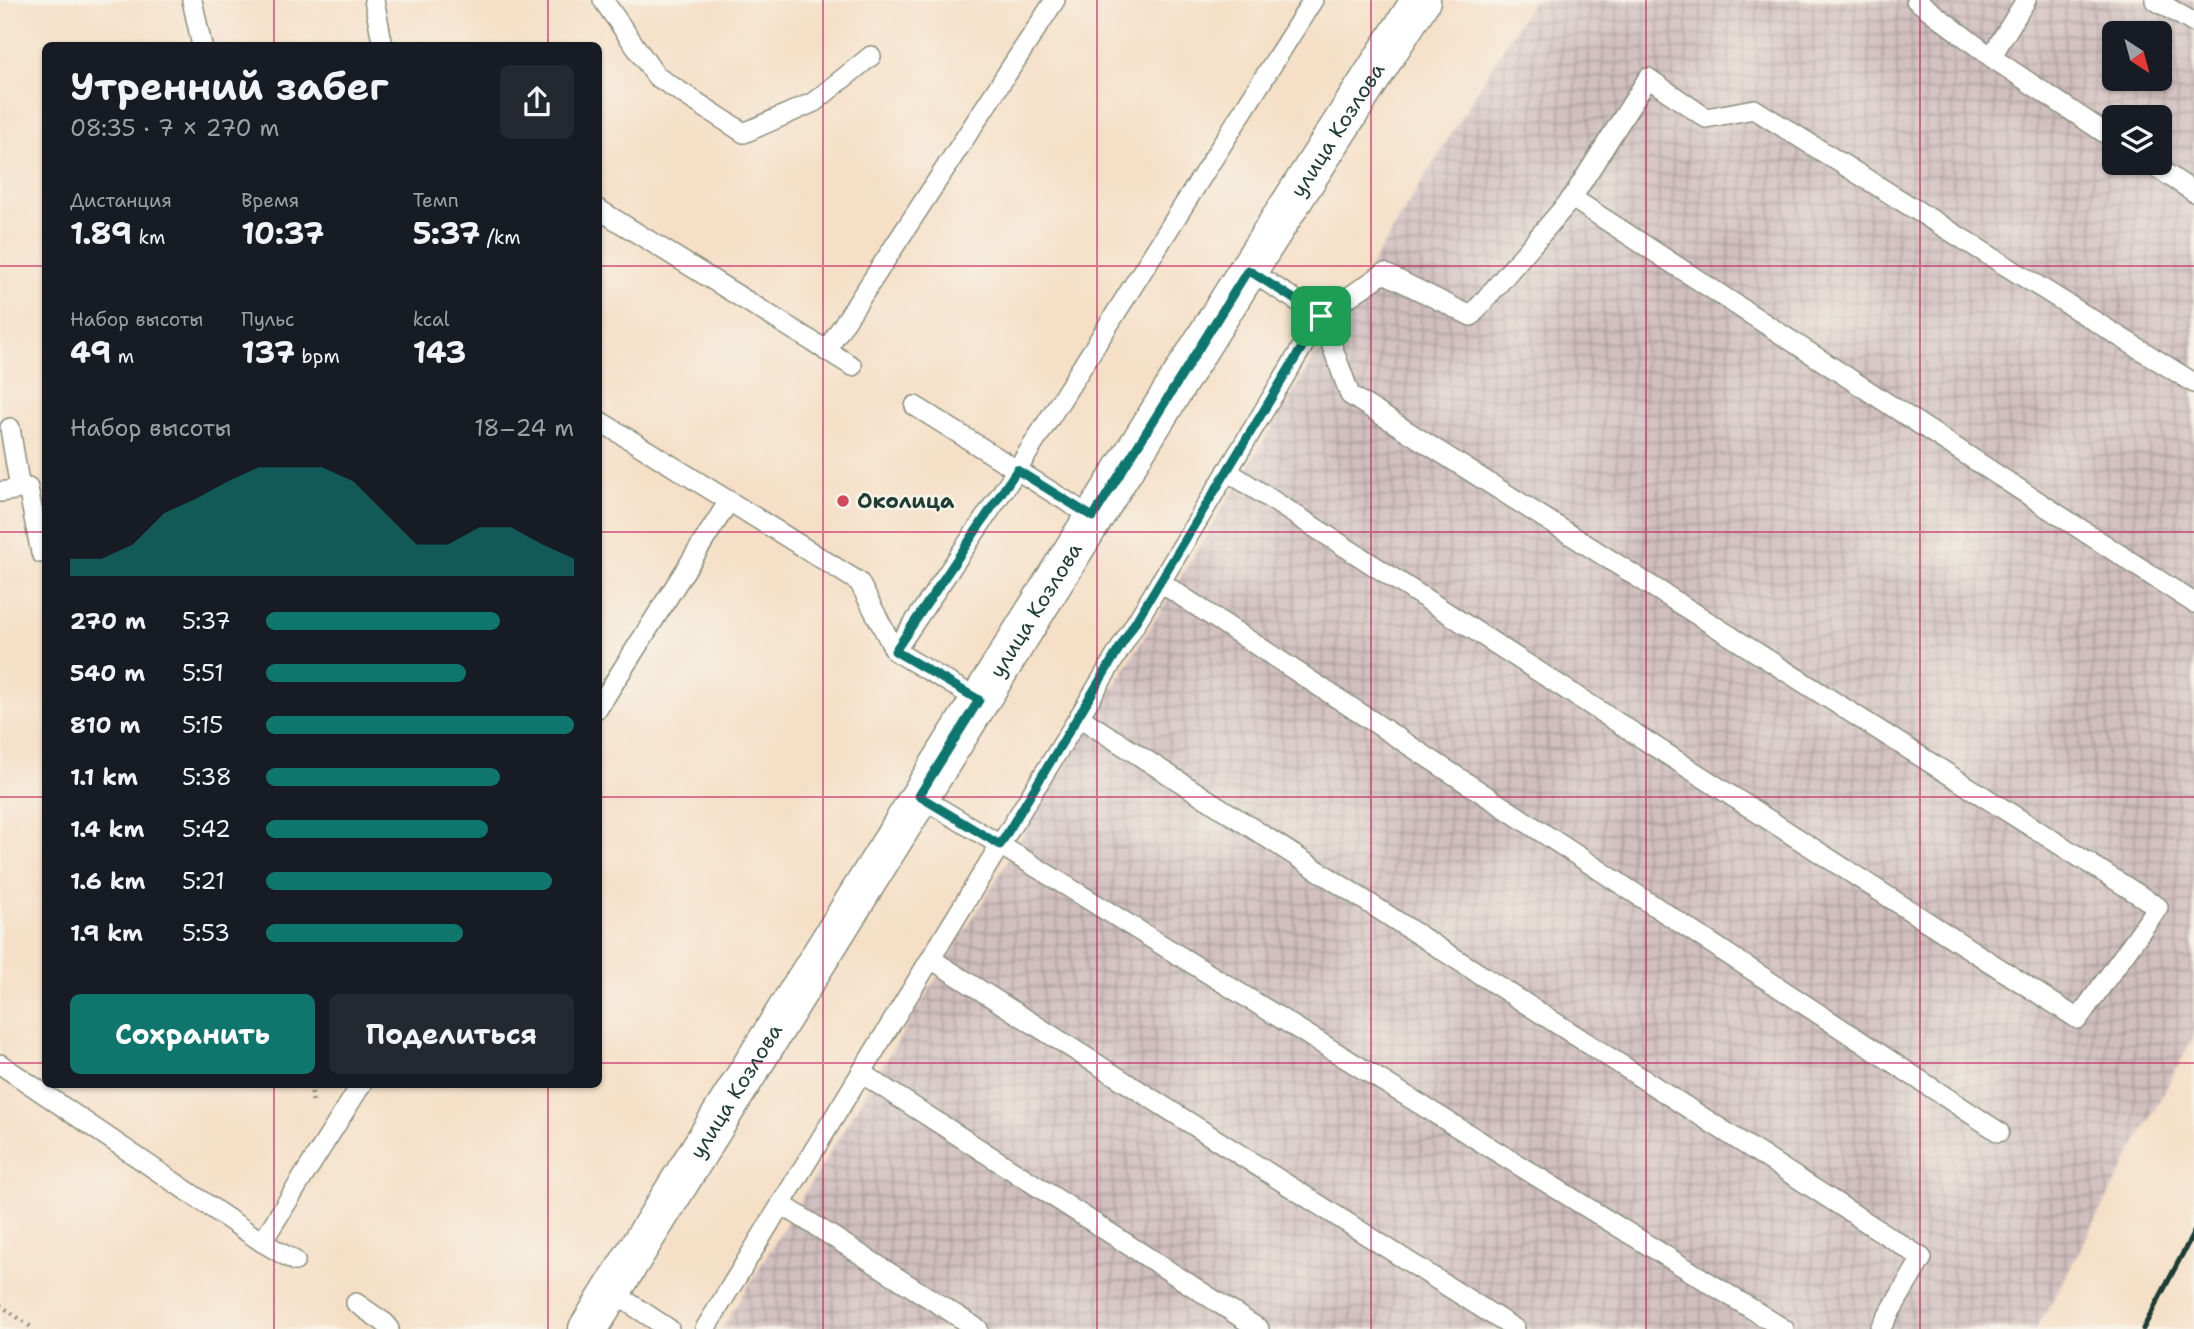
<!DOCTYPE html>
<html lang="ru">
<head>
<meta charset="utf-8">
<style>
	body { margin:0; font-family:"Shantell Sans",sans-serif; background:#242831; color:#f1f3f6; height:100vh; display:flex; flex-direction:column; font-size:26px; white-space:nowrap }
	* { box-sizing:border-box; margin:0 }
	p { font-size:23px; color:#9ea1a6 }
	.icon { flex:none; width:38px; height:38px; fill:none; stroke:currentColor; stroke-width:2; stroke-linecap:round; stroke-linejoin:round }
	.map { position:relative; flex:1; overflow:hidden }
	.side { position:absolute; left:42px; top:42px; width:560px; height:1046px; display:flex; flex-direction:column; background:#171b24; border-radius:10px; box-shadow:0 2px 5px #0004 }
	.side>* { flex:none }
	.needle { width:46px; rotate:144deg }
	.tools { position:absolute; left:2102px; top:21px; display:grid; gap:14px }
	.tools a { display:grid; place-items:center; width:70px; height:70px; border-radius:10px; background:#171b24; box-shadow:0 2px 5px #0004; font-size:35px }
	.pin { position:absolute; display:grid; place-items:center; width:60px; height:60px; color:#fff; margin:-30px; border-radius:14px; box-shadow:0 4px 10px #0006 }
	.round { display:grid; place-items:center; flex:none; width:74px; height:74px; border-radius:10px; background:#242831 }
	.summary { display:flex; align-items:center; justify-content:space-between; height:119px; padding:0 28px }
	h1 { font-size:38px; font-weight:700; line-height:52px }
	.stats { display:grid; grid-template-columns:repeat(3,1fr); gap:10px; height:119px; padding:7px 28px }
	.stats div { display:grid; align-content:center }
	.stats b { font-size:30px; font-weight:700 }
	.stats small { font-size:19px; font-weight:400 }
	.stats p { font-size:19px }
	.chart { height:196px; padding:14px 28px }
	.chart p { display:flex; justify-content:space-between }
	.chart svg { width:100%; height:126px; margin-top:7px; fill:#0f766e; opacity:.7 }
	.action { display:flex; gap:14px; margin-top:auto; padding:14px 28px }
	.action a { flex:1; height:80px; border-radius:10px; background:#0f766e; color:#fff; font-size:28px; font-weight:700; line-height:80px; text-align:center }
	.action a+a { background:#242831; color:#f1f3f6 }
	ul { padding:0 28px; list-style:none; font-size:23px }
	li { display:grid; grid-template-columns:112px 84px 1fr; align-items:center; height:52px }
	li i { height:18px; border-radius:9px; background:#0f766e }
	.map>svg:first-child { display:block }
</style>
</head>
<body>
<div class="map">
<svg width="2194" height="1329" viewBox="0 0 2194 1329">
	<defs>
		<pattern id="industrial-grid" width="8" height="8" patternUnits="userSpaceOnUse" patternTransform="scale(1.75)"><rect width="8" height="8" fill="#d1bfbf"/><path d="M0 4h8M4 0v8" fill="none" stroke="#a99c9c"/></pattern>
	</defs>
	<rect width="100%" height="100%" fill="#f7f3e8"/>
	<filter id="ink" filterUnits="userSpaceOnUse"><feTurbulence type="fractalNoise" baseFrequency=".0143" numOctaves="2"/><feDisplacementMap in="SourceGraphic" scale="14" xChannelSelector="R" yChannelSelector="G"/><feConvolveMatrix kernelMatrix="1 2 1 2 8 2 1 2 1" color-interpolation-filters="sRGB"/></filter>
	<filter id="wash" filterUnits="userSpaceOnUse"><feTurbulence type="fractalNoise" baseFrequency=".00686" numOctaves="4" result="noise"/><feDisplacementMap in="SourceGraphic" scale="28" xChannelSelector="R" yChannelSelector="G"/><feGaussianBlur stdDeviation="1.57" result="paint"/><feColorMatrix in="noise" values="0 0 0 0 0 0 0 0 0 0 0 0 0 0 0 0 0 1.4 0 .05"/><feComposite in="paint" operator="in"/></filter>
	<g filter="url(#wash)">
		<rect width="100%" height="100%" fill="#f5dfc6"/>
		<path fill="url(#industrial-grid)" fill-rule="evenodd" d="M 1533,0 L 2194,0 L 2194,1036 L 2048,1309 L 2035,1329 L 722,1329 ZM 2114,33 L 2160,33 L 2160,79 L 2114,79 ZM 2114,117 L 2160,117 L 2160,163 L 2114,163 Z"/>
	</g>
	<g filter="url(#ink)">
		<g fill="none" stroke-linecap="round" stroke-linejoin="round">
			<defs>
				<g id="lane">
					<polyline points="192,0 202,46"/>
					<polyline points="374,0 383,46"/>
					<polyline points="603,0 656,76 744,133 814,102 871,56"/>
					<polyline points="1916,0 1991,57 2026,0"/>
					<polyline points="2155,0 2194,23"/>
					<polyline points="1991,57 2114,139"/>
					<polyline points="2150,163 2194,192"/>
					<polyline points="1572,198 1648,78 1706,118 1754,109 2194,383"/>
					<polyline points="598,209 852,366"/>
					<polyline points="1248,270 1321,316 1384,273 1471,316 1572,198 2194,603"/>
					<polyline points="826,351 1055,0"/>
					<polyline points="915,406 1017,470 1313,0"/>
					<polyline points="598,420 729,501"/>
					<polyline points="1227,471 2078,1019 2158,907 1350,395 1321,316"/>
					<polyline points="28,488 41,553 46,552"/>
					<polyline points="0,492 20,489 10,428"/>
					<polyline points="1160,582 1999,1132"/>
					<polyline points="903,655 895,651 1017,470 1093,518"/>
					<polyline points="598,708 729,501 859,582 895,651 979,700"/>
					<polyline points="1079,717 1321,316"/>
					<polyline points="931,959 1515,1329"/>
					<polyline points="0,1064 262,1242 295,1261"/>
					<polyline points="861,1073 1259,1329"/>
					<polyline points="781,1204 978,1329"/>
					<polyline points="262,1242 361,1085"/>
					<polyline points="611,1291 669,1329"/>
					<polyline points="356,1303 385,1323 389,1329"/>
					<polyline points="705,1329 1000,845 919,796"/>
					<polyline points="1784,1329 1000,845 1079,717 1922,1258 1880,1329"/>
				</g>
				<g id="primary">
					<path id="s1" d="M 588,1329 L 1248,270 L 1421,0"/>
				</g>
			</defs>
			<use href="#lane" stroke="#8a8e7d" stroke-width="22"/>
			<use href="#primary" stroke="#8a8e7d" stroke-width="41"/>
			<g stroke="#8a8e7d" stroke-width="4.5" stroke-dasharray="2 5" stroke-linecap="butt">
				<polyline points="311,1085 313,1105"/>
				<polyline points="0,1305 34,1329"/>
			</g>
			<use href="#lane" stroke="#fff" stroke-width="19"/>
			<use href="#primary" stroke="#fff" stroke-width="38"/>
			<polyline stroke="#1f3d34" stroke-width="5" points="2143,1329 2194,1232"/>
		</g>
	</g>
	<g fill="none" stroke-linecap="round" stroke-linejoin="round" filter="url(#ink)">
		<defs>
			<polygon id="route" points="1248,270 1321,316 1000,845 919,796 979,700 895,651 1017,470 1093,517"/>
		</defs>
		<use href="#route" stroke="#fff" stroke-width="14"/>
		<use href="#route" stroke="#0f766e" stroke-width="9"/>
	</g>
	<path fill="none" stroke="#c2185b" stroke-width="2" stroke-opacity="0.55" d="M 274,0 L 274,46M 548,0 L 548,46M 823,0 L 823,1329M 1097,0 L 1097,1329M 1371,0 L 1371,1329M 1646,0 L 1646,1329M 1920,0 L 1920,1329M 0,266 L 46,266M 598,266 L 2194,266M 0,532 L 46,532M 598,532 L 2194,532M 0,797 L 46,797M 598,797 L 2194,797M 0,1063 L 46,1063M 598,1063 L 2194,1063M 274,1085 L 274,1329M 548,1085 L 548,1329"/>
	<circle fill="#d1495b" stroke="#f7f3e8" stroke-width="2.5" cx="843" cy="501" r="7"/>
	<g text-anchor="middle" dominant-baseline="central" stroke-width="5" stroke-linejoin="round" paint-order="stroke">
		<g font-size="21" fill="#1f3d34" stroke="#f7f3e8">
			<text stroke="none"><textPath href="#s1" startOffset="1414">улица Козлова</textPath></text>
			<text stroke="none"><textPath href="#s1" startOffset="847">улица Козлова</textPath></text>
			<text stroke="none"><textPath href="#s1" startOffset="280">улица Козлова</textPath></text>
		</g>
		<g font-size="21" font-weight="bold" fill="#1f3d34" stroke="#f7f3e8" text-anchor="start">
			<text x="857" y="501">Околица</text>
		</g>
	</g>
</svg>
<div class="tools">
<a><svg class="needle" viewBox="-14 -14 28 28"><path d="M0-13l5 13h-10z" fill="#e53935"/><path d="M0 13l5-13h-10z" fill="#9ea1a6"/></svg></a>
<a><svg class="icon" aria-label="layers" viewBox="0 0 24 24"><path d="M12 4l9 5-9 5-9-5zM3 14l9 5 9-5"/></svg></a>
</div>
<div class="pin" style="left:1321px;top:316px;background:#1e9e55"><svg class="icon" aria-label="arrive" viewBox="0 0 24 24"><path d="M6 21V4h12l-3 4 3 4H6"/></svg></div>
<section class="side">
<div class="summary"><div><h1>Утренний забег</h1><p>08:35 · 7 × 270 m</p></div><a class="round"><svg class="icon" aria-label="share" viewBox="0 0 24 24"><path d="M12 15V3M7 8l5-5 5 5M5 13v7h14v-7"/></svg></a></div>
<div class="stats">
<div><p>Дистанция</p><b>1.89<small> km</small></b></div>
<div><p>Время</p><b>10:37</b></div>
<div><p>Темп</p><b>5:37<small> /km</small></b></div>
</div>
<div class="stats">
<div><p>Набор высоты</p><b>49<small> m</small></b></div>
<div><p>Пульс</p><b>137<small> bpm</small></b></div>
<div><p>kcal</p><b>143</b></div>
</div>
<div class="chart"><p><span>Набор высоты</span>18–24 m</p>
<svg viewBox="0 0 160 44" preserveAspectRatio="none"><path d="M0 44V38L10 38L20 33L30 22L40 17L50 11L60 6L70 6L80 6L90 11L100 22L110 33L120 33L130 27L140 27L150 33L160 38V44z"/></svg>
</div>
<ul>
<li><b>270 m</b>5:37<i style="width:76%"></i></li>
<li><b>540 m</b>5:51<i style="width:65%"></i></li>
<li><b>810 m</b>5:15<i style="width:100%"></i></li>
<li><b>1.1 km</b>5:38<i style="width:76%"></i></li>
<li><b>1.4 km</b>5:42<i style="width:72%"></i></li>
<li><b>1.6 km</b>5:21<i style="width:93%"></i></li>
<li><b>1.9 km</b>5:53<i style="width:64%"></i></li>
</ul>
<div class="action"><a>Сохранить</a><a>Поделиться</a></div>
</section>
</div>
</body>
</html>
